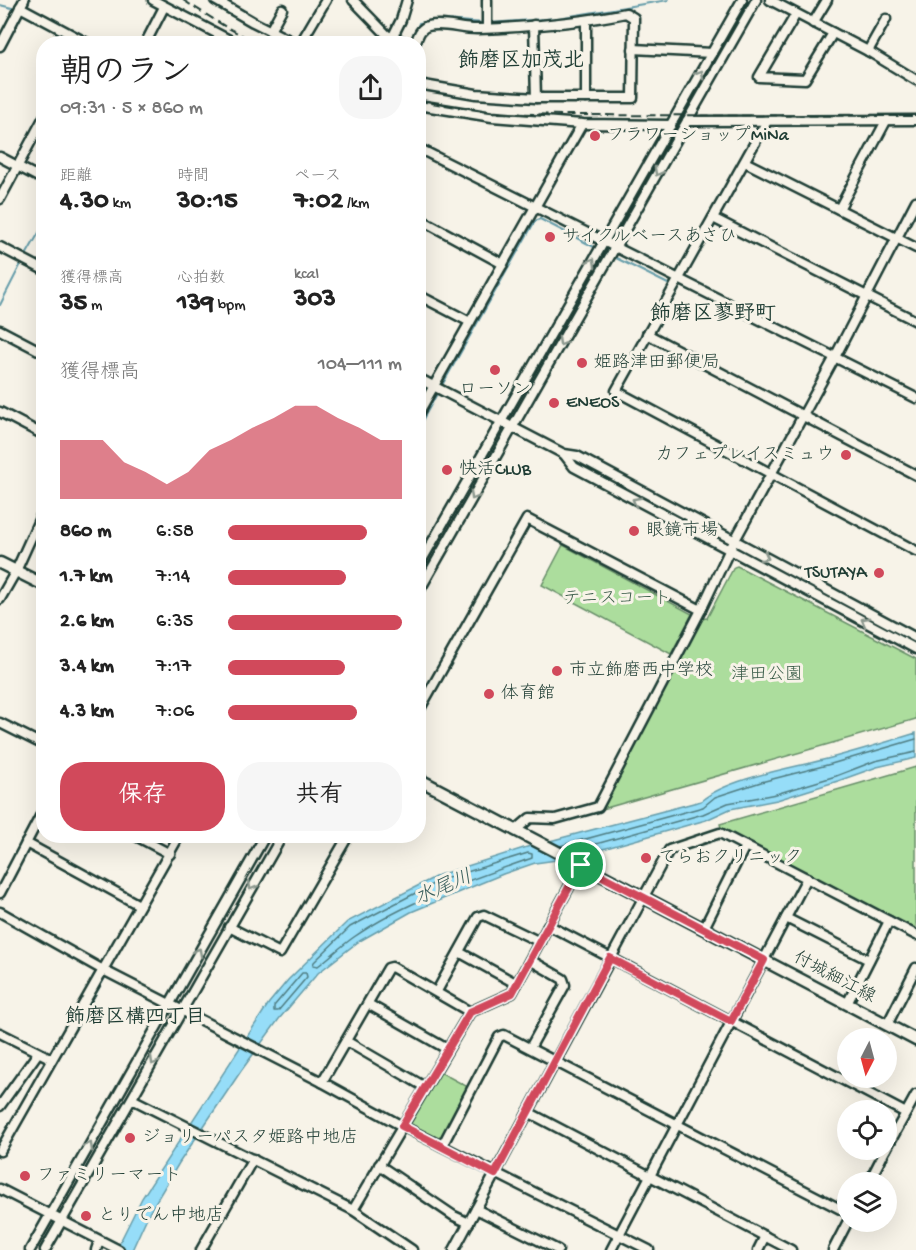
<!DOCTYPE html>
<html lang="ja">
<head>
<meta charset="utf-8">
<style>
	body { margin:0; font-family:"Gochi Hand","Klee One",sans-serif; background:#f6f6f6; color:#222; height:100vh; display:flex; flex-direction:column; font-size:22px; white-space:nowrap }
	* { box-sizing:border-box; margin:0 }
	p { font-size:20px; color:#767676 }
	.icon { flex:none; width:33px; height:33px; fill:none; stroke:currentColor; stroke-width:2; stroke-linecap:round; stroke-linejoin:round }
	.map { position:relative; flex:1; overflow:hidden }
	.drawer { position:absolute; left:36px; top:36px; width:390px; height:807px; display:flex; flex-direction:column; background:#fff; border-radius:24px; box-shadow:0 6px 24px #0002 }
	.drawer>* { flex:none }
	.needle { width:39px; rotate:186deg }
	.controls { position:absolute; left:837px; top:1028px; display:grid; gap:12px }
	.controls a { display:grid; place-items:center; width:60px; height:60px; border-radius:50%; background:#fff; box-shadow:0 6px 24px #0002; font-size:30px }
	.pin { position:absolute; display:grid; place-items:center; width:51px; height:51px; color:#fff; margin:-26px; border:3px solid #fff; border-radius:50%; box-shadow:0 2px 6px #0007 }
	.round { display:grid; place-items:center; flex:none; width:63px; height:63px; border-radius:24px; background:#f6f6f6 }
	.headline { display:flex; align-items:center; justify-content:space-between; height:102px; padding:0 24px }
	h1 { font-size:33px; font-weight:700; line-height:45px }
	.stats { display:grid; grid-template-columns:repeat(3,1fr); gap:9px; height:102px; padding:6px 24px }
	.stats div { display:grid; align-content:center }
	.stats b { font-size:26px; font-weight:700 }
	.stats small { font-size:16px; font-weight:400 }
	.stats p { font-size:16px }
	.chart { height:168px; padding:12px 24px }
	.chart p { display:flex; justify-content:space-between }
	.chart svg { width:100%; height:108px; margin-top:6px; fill:#d1495b; opacity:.7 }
	.action { display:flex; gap:12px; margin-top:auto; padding:12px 24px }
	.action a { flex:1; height:69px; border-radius:24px; background:#d1495b; color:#fff; font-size:24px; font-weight:700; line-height:69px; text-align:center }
	.action a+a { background:#f6f6f6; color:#222 }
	ul { padding:0 24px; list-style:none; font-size:20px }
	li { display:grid; grid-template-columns:96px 72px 1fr; align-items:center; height:45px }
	li i { height:15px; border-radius:8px; background:#d1495b }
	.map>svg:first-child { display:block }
</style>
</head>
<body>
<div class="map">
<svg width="916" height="1250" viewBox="0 0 916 1250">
	<rect width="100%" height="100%" fill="#f7f3e8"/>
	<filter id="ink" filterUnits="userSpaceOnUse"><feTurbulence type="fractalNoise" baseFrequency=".0167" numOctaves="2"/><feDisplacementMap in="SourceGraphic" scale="12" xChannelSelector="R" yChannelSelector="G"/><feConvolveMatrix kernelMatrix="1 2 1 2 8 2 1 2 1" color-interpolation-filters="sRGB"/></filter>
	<g filter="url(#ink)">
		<g fill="#acdd9d" stroke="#668d68" stroke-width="1.5">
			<polygon points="563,545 692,614 671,654 542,585"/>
			<polygon points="737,566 916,659 916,719 599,810 700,619 707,618 734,567"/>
			<polygon points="916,767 916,932 722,831 720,824"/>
			<polygon points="438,1071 468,1087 441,1140 409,1123"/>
		</g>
		<path fill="#96ddf8" stroke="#669daa" stroke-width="1.5" d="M 916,733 L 916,758 L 877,767 L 838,781 L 777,800 L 730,809 L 706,820 L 571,858 L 535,863 L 503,874 L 411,912 L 358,942 L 318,973 L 279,1019 L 241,1071 L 179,1163 L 149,1213 L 132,1250 L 116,1250 L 142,1198 L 269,1003 L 288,980 L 347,922 L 439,875 L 527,847 L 701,801 C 728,778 792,768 827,759 C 857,751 887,742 916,733 Z"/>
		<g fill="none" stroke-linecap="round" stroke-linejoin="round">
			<g stroke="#4f7d82" stroke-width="1.5">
				<polyline points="560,846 703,807 715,797 761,782 831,764 916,739"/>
				<polyline points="571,851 703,814 728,803 776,794 836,776 875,761 916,752"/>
				<path d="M 528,853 L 532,854 L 532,858 C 472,879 406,901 354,937 C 341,946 330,957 318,966 L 313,965 L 314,962 L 350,927 L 402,900 L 441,880 Z"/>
				<polygon points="302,973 306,973 307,977 278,1011 274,1011 274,1006"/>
			</g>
			<g stroke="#669daa" stroke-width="2">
				<polyline points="0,5 16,9"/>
				<polyline points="490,23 558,18 668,0"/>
				<polyline points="414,37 419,23 445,20 484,23"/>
				<polyline points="69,38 74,41 75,44"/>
				<polyline points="25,257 44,224"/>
				<polyline points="614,257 670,285"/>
				<polyline points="418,300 466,325"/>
				<polyline points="0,305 22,262"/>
				<polyline points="441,387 535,221 540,219 598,249"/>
				<polyline points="418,428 438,392"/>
				<polyline points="109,969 185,836"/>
				<polyline points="60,1056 107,974"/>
			</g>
			<defs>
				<g id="minor">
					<polyline points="153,0 237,44"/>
					<polyline points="215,0 253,22 297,44"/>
					<polyline points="353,0 387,35 409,44"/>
					<polyline points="487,0 487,28"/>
					<polyline points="770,0 868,51 916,80"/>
					<polyline points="20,7 89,44"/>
					<polyline points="796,14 759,77 805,79 833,33"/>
					<polyline points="586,21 586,98"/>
					<polyline points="813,23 827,0"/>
					<polyline points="534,25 536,98"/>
					<polyline points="270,31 282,9"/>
					<polyline points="393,36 401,20 407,0"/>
					<polyline points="145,44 164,7"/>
					<polyline points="300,44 326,0"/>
					<path d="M 415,44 C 418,36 420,28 428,26 C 444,22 462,30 479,29 C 528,27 577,23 626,13 L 634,18 L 633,98 L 536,98 L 476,94 L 418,84"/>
					<polyline points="0,46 24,0"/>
					<polyline points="633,49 712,53"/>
					<polyline points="868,51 886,19"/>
					<polyline points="418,105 492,117 582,124 671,125"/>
					<polyline points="687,121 916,120"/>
					<polyline points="767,121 616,391 916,551"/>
					<polyline points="418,148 916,398"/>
					<polyline points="0,157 44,180"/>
					<polyline points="745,162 916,248"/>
					<polyline points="0,199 44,117"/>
					<polyline points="839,209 886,121"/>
					<polyline points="418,218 503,264"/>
					<polyline points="713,218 916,321"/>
					<polyline points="0,247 44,270"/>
					<polyline points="418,295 470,322"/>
					<polyline points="0,330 44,353"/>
					<polyline points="647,334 916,475"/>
					<polyline points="418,378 564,454 577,456 916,638"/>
					<polyline points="0,412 44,435"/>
					<polyline points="418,414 582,124"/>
					<polyline points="564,454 574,467 916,649"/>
					<polyline points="418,567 742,0"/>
					<polyline points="418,593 756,0"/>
					<polyline points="0,599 16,571 44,509"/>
					<polyline points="418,712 527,519 701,610"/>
					<polyline points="0,723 44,745"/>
					<polyline points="516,830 530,818 555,819 598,807 701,610 729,551 835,357 916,201"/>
					<polyline points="136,836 170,854"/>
					<polyline points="26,843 139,905"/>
					<polyline points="0,893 44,809"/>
					<polyline points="0,912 103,970 322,1082 402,1126 649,1250"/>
					<polyline points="786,918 869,960"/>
					<polyline points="548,925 906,1113"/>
					<polyline points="229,927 280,953 348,836"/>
					<polyline points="704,928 745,846"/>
					<polyline points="459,952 517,984"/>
					<polyline points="530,960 563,979 565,985 530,1048"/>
					<polyline points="437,991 478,917 484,915 540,942"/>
					<polyline points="368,1004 447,1049"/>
					<polyline points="847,1004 889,921"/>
					<polyline points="887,1025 916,968"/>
					<polyline points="0,1033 52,1059"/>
					<polyline points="346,1041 425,1087"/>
					<polyline points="322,1082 388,968 392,967 470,1012"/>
					<polyline points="132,1099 353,1210 412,1250"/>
					<polyline points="0,1106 38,1053"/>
					<polyline points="528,1112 791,1250"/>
					<polyline points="442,1146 499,1037 504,1035 848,1213"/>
					<polyline points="886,1149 916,1095"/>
					<polyline points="0,1151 179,836"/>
					<polyline points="379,1165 454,1216 469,1223"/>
					<polyline points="869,1182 886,1149"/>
					<polyline points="0,1189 119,1250"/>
					<polyline points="476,1209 558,1250"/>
					<polyline points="353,1210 470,1012 512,993 581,865"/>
					<polyline points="30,1250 265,836"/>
					<polyline points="45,1250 282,836"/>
					<polyline points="96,1250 99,1241"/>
					<polyline points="201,1250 253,1159"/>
					<polyline points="454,1250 669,850 720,833 916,935"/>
					<polyline points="611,1250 807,878"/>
					<polyline points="758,1250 765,1236"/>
					<polyline points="833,1250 848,1221"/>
				</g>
				<g id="major">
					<polyline points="0,563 44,585"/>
					<polyline points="418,779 916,1040"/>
				</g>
			</defs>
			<use href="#minor" stroke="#1f3d34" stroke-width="13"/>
			<use href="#major" stroke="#1f3d34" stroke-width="15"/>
			<use href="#minor" stroke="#f7f3e8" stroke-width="8"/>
			<use href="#major" stroke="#f7f3e8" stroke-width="10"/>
			<g stroke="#1f3d34" stroke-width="2" stroke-dasharray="9 4.5" stroke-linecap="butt">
				<polyline points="183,0 226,27 259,44"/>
				<polyline points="418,101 496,113 565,115 916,116"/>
			</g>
		</g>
		<defs><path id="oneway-chevron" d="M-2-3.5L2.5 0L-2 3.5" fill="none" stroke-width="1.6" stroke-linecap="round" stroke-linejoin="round" transform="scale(1.5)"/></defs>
		<g stroke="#8b988e">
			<use href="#oneway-chevron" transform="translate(700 74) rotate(-60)"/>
			<use href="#oneway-chevron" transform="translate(658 172) rotate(119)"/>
			<use href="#oneway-chevron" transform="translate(592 262) rotate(-61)"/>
			<use href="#oneway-chevron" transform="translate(562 342) rotate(120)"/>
			<use href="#oneway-chevron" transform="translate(474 496) rotate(120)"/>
			<use href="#oneway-chevron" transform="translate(636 501) rotate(-152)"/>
			<use href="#oneway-chevron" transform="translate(765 557) rotate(28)"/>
			<use href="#oneway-chevron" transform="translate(865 621) rotate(-152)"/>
			<use href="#oneway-chevron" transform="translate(252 886) rotate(120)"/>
			<use href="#oneway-chevron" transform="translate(198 952) rotate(-62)"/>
			<use href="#oneway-chevron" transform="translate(154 1061) rotate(120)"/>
			<use href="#oneway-chevron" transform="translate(89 1146) rotate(-60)"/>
		</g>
	</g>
	<g fill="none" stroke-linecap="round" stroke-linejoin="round" filter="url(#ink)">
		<defs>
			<polygon id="route" points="581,865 764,960 731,1021 610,958 495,1174 402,1126 470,1012 512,993"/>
		</defs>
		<use href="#route" stroke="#fff" stroke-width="12"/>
		<use href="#route" stroke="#d1495b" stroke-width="8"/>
	</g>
	<g fill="#d1495b" stroke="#f7f3e8" stroke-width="2">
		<circle cx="595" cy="136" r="6"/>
		<circle cx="550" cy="237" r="6"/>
		<circle cx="582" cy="363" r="6"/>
		<circle cx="495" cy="370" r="6"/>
		<circle cx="554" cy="403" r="6"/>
		<circle cx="846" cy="455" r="6"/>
		<circle cx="447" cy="470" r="6"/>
		<circle cx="634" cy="531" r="6"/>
		<circle cx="879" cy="573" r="6"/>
		<circle cx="557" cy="671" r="6"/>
		<circle cx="489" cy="694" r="6"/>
		<circle cx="646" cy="858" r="6"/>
		<circle cx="130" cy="1138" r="6"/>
		<circle cx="25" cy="1176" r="6"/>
		<circle cx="86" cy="1216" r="6"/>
	</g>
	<g text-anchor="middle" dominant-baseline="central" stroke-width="6" stroke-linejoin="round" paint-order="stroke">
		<g font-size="18" fill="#1f3d34" stroke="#f7f3e8" text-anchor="start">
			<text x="607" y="136">フラワーショップMiNa</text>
			<text x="562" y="237">サイクルベースあさひ</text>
			<text x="594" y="363">姫路津田郵便局</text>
			<text x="495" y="390" text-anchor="middle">ローソン</text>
			<text x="566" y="403">ENEOS</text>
			<text x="834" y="455" text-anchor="end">カフェプレイスミュウ</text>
			<text x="459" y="470">快活CLUB</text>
			<text x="646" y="531">眼鏡市場</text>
			<text x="867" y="573" text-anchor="end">TSUTAYA</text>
			<text x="569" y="671">市立飾磨西中学校</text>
			<text x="501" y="694">体育館</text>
			<text x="658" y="858">てらおクリニック</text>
			<text x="142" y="1138">ジョリーパスタ姫路中地店</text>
			<text x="37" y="1176">ファミリーマート</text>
			<text x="98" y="1216">とりでん中地店</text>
		</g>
		<g font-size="18" fill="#3b5d49" stroke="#f7f3e8">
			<text x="617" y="599">テニスコート</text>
			<text x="767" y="675">津田公園</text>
		</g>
		<g font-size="18" fill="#1f3d34" stroke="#f7f3e8">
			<text transform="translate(834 978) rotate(28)">付城細江線</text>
		</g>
		<g font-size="20" font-style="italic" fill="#375d5b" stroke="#f7f3e8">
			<text transform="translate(444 889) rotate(-23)">水尾川</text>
		</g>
		<g font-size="20" font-weight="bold" fill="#1f3d34" stroke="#f7f3e8">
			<text x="135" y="1018">飾磨区構四丁目</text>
		</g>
		<g font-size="21" font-weight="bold" fill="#1f3d34" stroke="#f7f3e8">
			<text x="521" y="62">飾磨区加茂北</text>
			<text x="713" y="315">飾磨区蓼野町</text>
		</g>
	</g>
</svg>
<div class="controls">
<a><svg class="needle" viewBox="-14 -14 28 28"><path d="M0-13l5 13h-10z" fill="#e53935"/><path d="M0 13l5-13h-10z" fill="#767676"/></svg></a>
<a><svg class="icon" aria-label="locate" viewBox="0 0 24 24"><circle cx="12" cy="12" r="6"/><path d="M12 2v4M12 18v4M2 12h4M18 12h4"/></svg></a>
<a><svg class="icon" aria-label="layers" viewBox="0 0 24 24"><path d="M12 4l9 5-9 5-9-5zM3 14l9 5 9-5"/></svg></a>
</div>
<div class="pin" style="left:581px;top:865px;background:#1e9e55"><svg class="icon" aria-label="arrive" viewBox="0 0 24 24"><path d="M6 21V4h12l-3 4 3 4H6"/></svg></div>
<section class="drawer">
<div class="headline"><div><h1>朝のラン</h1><p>09:31 · 5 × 860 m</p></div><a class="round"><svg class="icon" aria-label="share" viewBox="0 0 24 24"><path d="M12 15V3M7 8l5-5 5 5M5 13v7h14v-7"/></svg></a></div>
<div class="stats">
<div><p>距離</p><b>4.30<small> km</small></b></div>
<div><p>時間</p><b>30:15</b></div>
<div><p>ペース</p><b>7:02<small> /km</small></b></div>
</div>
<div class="stats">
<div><p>獲得標高</p><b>35<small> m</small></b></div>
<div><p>心拍数</p><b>139<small> bpm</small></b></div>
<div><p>kcal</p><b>303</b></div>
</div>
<div class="chart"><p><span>獲得標高</span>104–111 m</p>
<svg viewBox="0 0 160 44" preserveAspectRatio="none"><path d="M0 44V20L10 20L20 20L30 29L40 33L50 38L60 33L70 24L80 20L90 15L100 11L110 6L120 6L130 11L140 15L150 20L160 20V44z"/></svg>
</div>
<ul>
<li><b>860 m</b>6:58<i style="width:80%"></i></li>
<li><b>1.7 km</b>7:14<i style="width:68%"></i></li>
<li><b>2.6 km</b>6:35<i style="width:100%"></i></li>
<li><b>3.4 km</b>7:17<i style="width:67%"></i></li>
<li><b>4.3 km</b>7:06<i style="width:74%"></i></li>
</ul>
<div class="action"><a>保存</a><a>共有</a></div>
</section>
</div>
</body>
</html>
